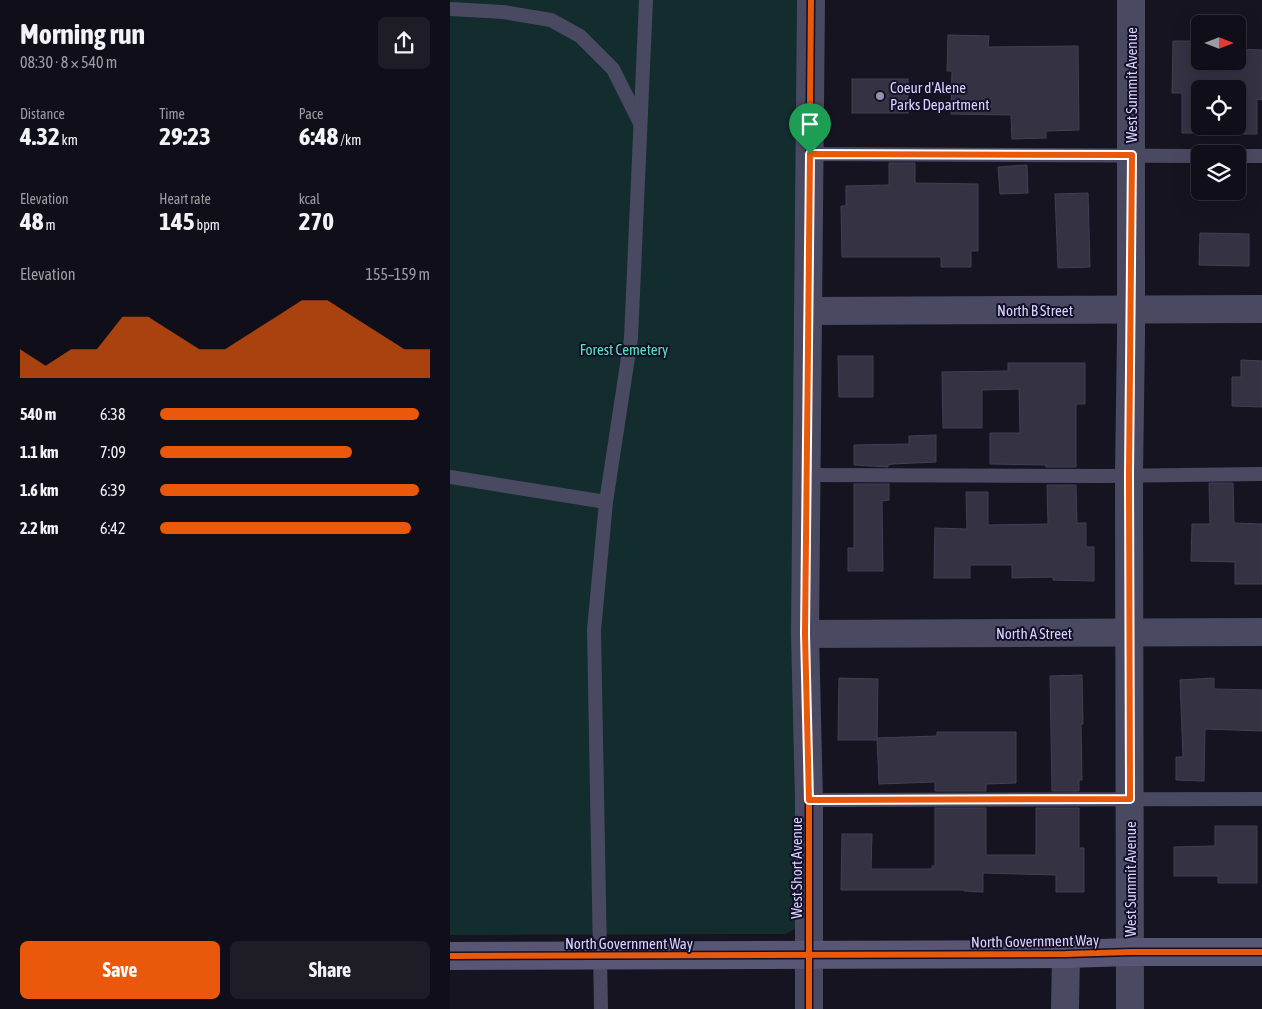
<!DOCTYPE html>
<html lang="en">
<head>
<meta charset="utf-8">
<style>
	body { margin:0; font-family:"Asap Condensed",sans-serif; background:#1e1d26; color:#f1f3f6; height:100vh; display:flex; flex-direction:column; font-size:19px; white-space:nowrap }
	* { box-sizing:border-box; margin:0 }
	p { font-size:16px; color:#9c9ca2 }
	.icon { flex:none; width:28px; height:28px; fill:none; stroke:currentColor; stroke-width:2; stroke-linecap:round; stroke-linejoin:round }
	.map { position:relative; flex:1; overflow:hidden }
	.drawer { display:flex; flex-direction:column; background:#100f19; width:450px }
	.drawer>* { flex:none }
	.needle { width:32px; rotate:90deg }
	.fabs { position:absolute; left:741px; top:15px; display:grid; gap:10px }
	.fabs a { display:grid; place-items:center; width:55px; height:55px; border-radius:8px; background:#100f19; box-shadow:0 5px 20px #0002,0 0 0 1px #302f38; font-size:25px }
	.pin { position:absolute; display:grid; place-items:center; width:42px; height:42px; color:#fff; margin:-51px -21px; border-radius:50% 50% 50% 0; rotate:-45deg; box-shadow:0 0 5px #0007 }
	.pin .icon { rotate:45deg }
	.round { display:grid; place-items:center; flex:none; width:52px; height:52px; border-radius:8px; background:#1e1d26 }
	.summary { display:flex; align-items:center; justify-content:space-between; height:85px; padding:0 20px }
	h1 { font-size:28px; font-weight:700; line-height:38px }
	.figures { display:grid; grid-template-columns:repeat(3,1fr); gap:8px; height:85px; padding:5px 20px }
	.figures div { display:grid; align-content:center }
	.figures b { font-size:25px; font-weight:700 }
	.figures small { font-size:14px; font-weight:400 }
	.figures p { font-size:14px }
	.chart { height:140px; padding:10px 20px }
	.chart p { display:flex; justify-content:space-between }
	.chart svg { width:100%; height:90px; margin-top:5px; fill:#ea580c; opacity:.7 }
	.action { display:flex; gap:10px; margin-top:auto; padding:10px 20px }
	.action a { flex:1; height:58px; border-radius:8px; background:#ea580c; color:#fff; font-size:20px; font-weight:700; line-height:58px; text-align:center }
	.action a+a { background:#1e1d26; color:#f1f3f6 }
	ul { padding:0 20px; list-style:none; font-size:16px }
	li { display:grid; grid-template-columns:80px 60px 1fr; align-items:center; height:38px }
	li i { height:12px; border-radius:6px; background:#ea580c }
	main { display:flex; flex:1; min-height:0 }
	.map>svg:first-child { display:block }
</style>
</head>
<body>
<main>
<section class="drawer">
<div class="summary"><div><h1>Morning run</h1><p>08:30 · 8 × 540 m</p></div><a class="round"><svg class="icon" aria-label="share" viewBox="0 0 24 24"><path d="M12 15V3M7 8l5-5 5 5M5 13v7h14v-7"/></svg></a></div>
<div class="figures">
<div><p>Distance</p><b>4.32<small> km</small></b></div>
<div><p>Time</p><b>29:23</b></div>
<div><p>Pace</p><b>6:48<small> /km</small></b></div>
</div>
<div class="figures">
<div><p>Elevation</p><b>48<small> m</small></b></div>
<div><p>Heart rate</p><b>145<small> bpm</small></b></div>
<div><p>kcal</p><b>270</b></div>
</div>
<div class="chart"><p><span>Elevation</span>155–159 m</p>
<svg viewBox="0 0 160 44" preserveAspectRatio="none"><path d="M0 44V30L10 38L20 30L30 30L40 14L50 14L60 22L70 30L80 30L90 22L100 14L110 6L120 6L130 14L140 22L150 30L160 30V44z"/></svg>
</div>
<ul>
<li><b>540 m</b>6:38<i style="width:96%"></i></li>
<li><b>1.1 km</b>7:09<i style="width:71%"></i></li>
<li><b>1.6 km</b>6:39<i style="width:96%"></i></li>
<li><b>2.2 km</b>6:42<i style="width:93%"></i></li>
</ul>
<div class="action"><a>Save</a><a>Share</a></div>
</section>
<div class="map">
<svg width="812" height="1009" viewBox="0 0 812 1009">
	<rect width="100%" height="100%" fill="#161421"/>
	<polygon fill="#132c2d" points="0,0 349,0 345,926 345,929 336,934 0,935"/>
	<g fill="#343243" stroke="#433f54">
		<polygon points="498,35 539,36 538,47 628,46 629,130 596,131 596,138 562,139 561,115 501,114 502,71 497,71"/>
		<polygon points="723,41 750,41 750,61 788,61 788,49 812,50 812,100 807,99 807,134 788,134 788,89 750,89 750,133 732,133 732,93 722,93"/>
		<rect x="402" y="79" width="56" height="34"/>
		<polygon points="439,163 465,163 465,183 528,184 528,251 521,251 521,267 491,267 491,257 392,257 391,206 396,206 396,186 439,185"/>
		<polygon points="577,165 578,193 550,194 548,167"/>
		<polygon points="638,193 640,267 608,268 605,194"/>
		<polygon points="750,233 799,234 799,266 749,265"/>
		<polygon points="388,356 423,356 423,397 389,397"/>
		<polygon points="791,360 812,361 812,407 782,406 782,377 791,377"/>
		<polygon points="558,363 635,363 635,404 626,404 626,467 596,467 596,465 540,464 540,433 570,433 569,389 532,390 532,428 493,428 492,372 558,371"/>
		<polygon points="486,435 486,462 442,464 438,465 438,467 404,465 404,445 459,444 459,436"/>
		<polygon points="759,483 783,483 784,523 812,524 812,584 785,584 785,562 741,561 742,524 760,524"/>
		<polygon points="404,484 439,484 439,500 432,501 433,571 398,571 398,548 404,548"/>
		<polygon points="597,485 626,485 627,523 636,523 636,547 644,547 644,581 603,580 603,577 562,578 562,565 520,565 520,578 484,578 485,528 517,529 516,492 538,492 538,525 598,524"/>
		<polygon points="632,675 633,724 631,724 632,780 629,780 629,791 602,791 600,676"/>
		<polygon points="389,678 428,679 427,740 388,740"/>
		<polygon points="764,678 764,689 812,690 812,731 755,729 754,781 726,780 726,757 733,757 730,680"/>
		<polygon points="487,732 566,732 566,783 536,784 536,791 485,791 485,782 429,784 427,738 487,736"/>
		<polygon points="485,808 536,808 536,855 586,855 586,808 629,808 629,848 634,848 634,892 606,892 606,875 533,873 533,892 514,891 514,890 391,890 392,834 422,834 421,869 482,869 482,866 485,866"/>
		<polygon points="765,826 807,826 807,883 768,883 768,876 724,876 724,847 765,846"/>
	</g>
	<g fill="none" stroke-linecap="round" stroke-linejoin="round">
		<g stroke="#4a4962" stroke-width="14">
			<polyline points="0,9 53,12 101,20 130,36 163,69 190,123"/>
			<polyline points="360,154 750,156"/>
			<polyline points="788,156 812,156"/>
			<polyline points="357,475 655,476 812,474"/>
			<polyline points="0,477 156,502"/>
			<polyline points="359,800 812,799"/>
			<polyline points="151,1009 144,630 156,502 181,338 196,0"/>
		</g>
		<g stroke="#4a4962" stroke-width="28">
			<polyline points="358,311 812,309"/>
			<polyline points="355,634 812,632"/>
			<polyline points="359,1009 359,800 355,634 361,0"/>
			<polyline points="615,1009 616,954"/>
			<polyline points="680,1009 679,475 681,334 681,0"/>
		</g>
		<polyline stroke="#575674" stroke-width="28" points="0,956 616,954 681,952 812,952"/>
		<defs>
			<g id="cycleway">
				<polyline points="0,956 616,954 681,952 812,952"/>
				<polyline points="359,1009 359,800 355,634 361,0"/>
			</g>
		</defs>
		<use href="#cycleway" stroke="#130f26" stroke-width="9"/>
		<use href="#cycleway" stroke="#e8590c" stroke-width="6"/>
	</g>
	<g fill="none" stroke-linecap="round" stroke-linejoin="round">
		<defs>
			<polygon id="route" points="360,154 682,155 679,475 680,799 359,800 355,634"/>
		</defs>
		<use href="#route" stroke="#fff" stroke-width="10"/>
		<use href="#route" stroke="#ea580c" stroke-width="6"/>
	</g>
	<circle fill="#9591b1" stroke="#130f26" stroke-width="2" cx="430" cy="96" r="5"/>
	<g text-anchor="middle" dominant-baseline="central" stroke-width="4" stroke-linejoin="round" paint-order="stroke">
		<g font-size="15" fill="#d9d4ff" stroke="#130f26">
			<text transform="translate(681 85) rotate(-90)">West Summit Avenue</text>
			<text x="585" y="310">North B Street</text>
			<text x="584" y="633">North A Street</text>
			<text transform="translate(346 868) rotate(-90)">West Short Avenue</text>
			<text transform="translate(680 879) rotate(-90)">West Summit Avenue</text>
			<text transform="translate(585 941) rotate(-1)">North Government Way</text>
			<text x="179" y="943">North Government Way</text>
		</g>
		<g font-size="15" fill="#d9d4ff" stroke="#130f26" text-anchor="start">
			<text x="440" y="87">Coeur d'Alene<tspan x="440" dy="17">Parks Department</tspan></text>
		</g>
		<g font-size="15" fill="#5fe0c0" stroke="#130f26">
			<text x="174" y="349">Forest Cemetery</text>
		</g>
	</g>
</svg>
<div class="fabs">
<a><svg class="needle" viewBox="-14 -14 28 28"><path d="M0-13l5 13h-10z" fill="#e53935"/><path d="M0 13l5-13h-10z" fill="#9c9ca2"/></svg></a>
<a><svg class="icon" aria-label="locate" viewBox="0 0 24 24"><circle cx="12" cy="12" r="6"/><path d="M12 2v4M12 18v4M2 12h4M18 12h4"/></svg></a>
<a><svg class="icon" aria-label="layers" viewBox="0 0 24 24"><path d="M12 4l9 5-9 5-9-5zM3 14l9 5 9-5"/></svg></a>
</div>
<div class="pin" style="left:360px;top:154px;background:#1e9e55"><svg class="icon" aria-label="arrive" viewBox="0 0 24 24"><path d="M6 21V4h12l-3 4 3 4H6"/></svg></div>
</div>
</main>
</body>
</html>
